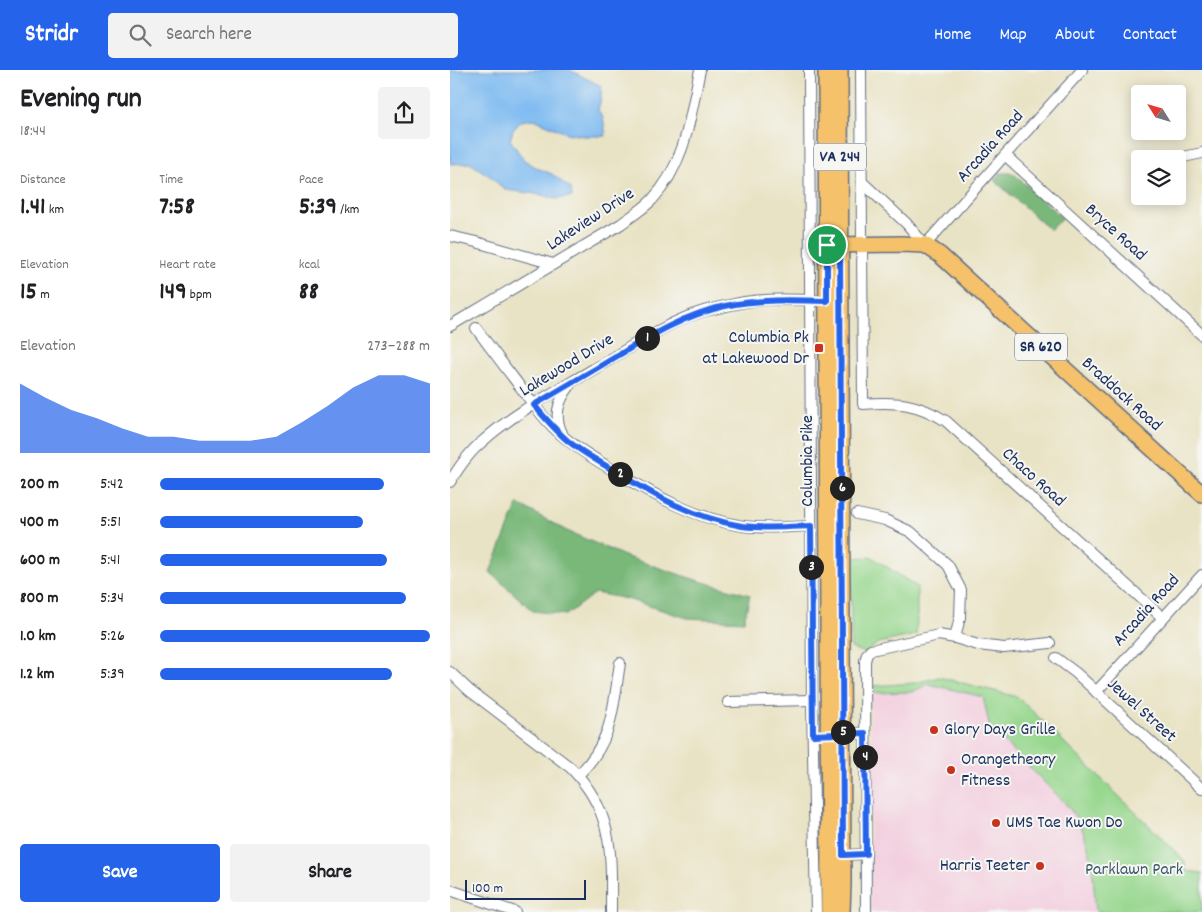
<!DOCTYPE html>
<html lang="en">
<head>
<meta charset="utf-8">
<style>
	body { margin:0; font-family:Dekko,sans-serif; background:#f2f2f2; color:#202124; height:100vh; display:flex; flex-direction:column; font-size:19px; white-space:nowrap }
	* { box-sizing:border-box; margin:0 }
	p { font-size:16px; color:#757577 }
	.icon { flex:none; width:28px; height:28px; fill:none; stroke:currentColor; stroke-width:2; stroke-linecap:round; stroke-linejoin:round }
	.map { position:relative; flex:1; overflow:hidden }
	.details { display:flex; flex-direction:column; background:#fff; width:450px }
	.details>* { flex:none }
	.needle { width:32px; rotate:307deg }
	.controls { position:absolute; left:681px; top:15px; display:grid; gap:10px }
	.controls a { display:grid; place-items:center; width:55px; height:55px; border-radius:5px; background:#fff; box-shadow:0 2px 12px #0003; font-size:25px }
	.scale { position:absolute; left:15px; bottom:12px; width:121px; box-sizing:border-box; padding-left:5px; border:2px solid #1b2f5e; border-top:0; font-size:14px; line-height:18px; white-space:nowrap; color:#1b2f5e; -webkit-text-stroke:4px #f6f6f2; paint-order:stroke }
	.pin { position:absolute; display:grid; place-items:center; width:42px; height:42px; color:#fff; margin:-21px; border:2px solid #fff; border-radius:50%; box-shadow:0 1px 5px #0007 }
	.km { position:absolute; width:25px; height:25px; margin:-12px; border-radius:50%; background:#222; color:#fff; font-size:14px; line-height:25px; text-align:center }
	.round { display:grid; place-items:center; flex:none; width:52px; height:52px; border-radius:5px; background:#f2f2f2 }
	.head { display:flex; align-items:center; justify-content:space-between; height:85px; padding:0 20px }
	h1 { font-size:28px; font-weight:700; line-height:38px }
	.stats { display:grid; grid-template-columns:repeat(3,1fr); gap:8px; height:85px; padding:5px 20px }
	.stats div { display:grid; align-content:center }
	.stats b { font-size:25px; font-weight:700 }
	.stats small { font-size:14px; font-weight:400 }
	.stats p { font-size:14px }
	.chart { height:140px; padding:10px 20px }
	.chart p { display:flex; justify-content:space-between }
	.chart svg { width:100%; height:90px; margin-top:5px; fill:#2563eb; opacity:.7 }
	.primary-button { display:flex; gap:10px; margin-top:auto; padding:10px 20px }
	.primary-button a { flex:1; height:58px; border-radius:5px; background:#2563eb; color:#fff; font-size:20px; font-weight:700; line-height:58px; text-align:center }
	.primary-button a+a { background:#f2f2f2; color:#202124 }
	ul { padding:0 20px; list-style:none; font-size:16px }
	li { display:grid; grid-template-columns:80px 60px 1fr; align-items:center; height:38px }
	li i { height:12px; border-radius:6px; background:#2563eb }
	header { display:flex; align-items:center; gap:30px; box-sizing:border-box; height:70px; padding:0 25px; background:#2563eb; color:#fff }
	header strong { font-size:24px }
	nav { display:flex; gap:28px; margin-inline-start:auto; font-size:18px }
	.search { width:350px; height:45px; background:#f2f2f2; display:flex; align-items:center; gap:12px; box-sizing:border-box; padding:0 18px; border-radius:5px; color:#757577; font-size:19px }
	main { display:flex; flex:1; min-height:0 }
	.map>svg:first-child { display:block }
</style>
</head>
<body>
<header>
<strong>Stridr</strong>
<div class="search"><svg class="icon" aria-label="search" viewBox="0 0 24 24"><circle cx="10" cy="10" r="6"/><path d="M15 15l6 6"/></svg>Search here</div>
<nav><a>Home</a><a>Map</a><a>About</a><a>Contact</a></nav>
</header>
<main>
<section class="details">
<div class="head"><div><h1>Evening run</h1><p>18:44</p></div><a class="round"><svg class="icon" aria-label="share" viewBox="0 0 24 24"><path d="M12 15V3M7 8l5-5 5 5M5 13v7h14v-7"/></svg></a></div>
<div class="stats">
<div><p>Distance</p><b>1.41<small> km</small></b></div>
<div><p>Time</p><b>7:58</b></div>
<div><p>Pace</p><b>5:39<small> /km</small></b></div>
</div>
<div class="stats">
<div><p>Elevation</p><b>15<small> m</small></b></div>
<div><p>Heart rate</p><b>149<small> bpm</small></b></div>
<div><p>kcal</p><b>88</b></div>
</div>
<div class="chart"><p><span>Elevation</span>273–288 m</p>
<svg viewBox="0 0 160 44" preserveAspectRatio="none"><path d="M0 44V10L10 17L20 23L30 27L40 32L50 36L60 36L70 38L80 38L90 38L100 36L110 29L120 21L130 12L140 6L150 6L160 10V44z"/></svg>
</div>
<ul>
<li><b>200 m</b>5:42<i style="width:83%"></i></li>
<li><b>400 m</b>5:51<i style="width:75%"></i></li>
<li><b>600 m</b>5:41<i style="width:84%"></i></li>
<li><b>800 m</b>5:34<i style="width:91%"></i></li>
<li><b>1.0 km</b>5:26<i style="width:100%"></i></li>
<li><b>1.2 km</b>5:39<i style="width:86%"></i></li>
</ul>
<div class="primary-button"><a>Save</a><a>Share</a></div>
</section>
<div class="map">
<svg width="752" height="842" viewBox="0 0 752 842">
	<rect width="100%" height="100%" fill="#f6f6f2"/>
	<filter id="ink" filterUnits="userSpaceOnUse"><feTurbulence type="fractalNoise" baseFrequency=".02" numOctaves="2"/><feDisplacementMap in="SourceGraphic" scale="10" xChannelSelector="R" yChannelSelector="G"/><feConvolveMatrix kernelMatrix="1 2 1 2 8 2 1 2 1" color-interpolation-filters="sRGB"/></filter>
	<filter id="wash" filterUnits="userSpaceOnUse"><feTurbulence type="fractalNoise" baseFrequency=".0096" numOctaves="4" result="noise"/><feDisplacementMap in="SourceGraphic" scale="20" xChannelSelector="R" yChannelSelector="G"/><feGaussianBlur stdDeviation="1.12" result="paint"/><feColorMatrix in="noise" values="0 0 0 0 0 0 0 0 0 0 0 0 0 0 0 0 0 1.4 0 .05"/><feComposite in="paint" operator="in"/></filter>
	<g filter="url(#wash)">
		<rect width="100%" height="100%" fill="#e9e3c5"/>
		<polygon fill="#f3cfdf" points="479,614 533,627 540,658 622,740 631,756 639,777 646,842 420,842 421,623 462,622"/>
		<g fill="#97d78e" stroke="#598376">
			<polygon points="422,487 467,517 467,549 466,565 428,573 415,583 401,578 401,488"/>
			<path d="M 489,607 L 568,627 L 735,791 L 736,801 L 752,803 L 752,842 L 646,842 C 642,800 644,765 614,732 L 540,658 L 533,627 L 479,614 L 462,622 L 421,623 L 421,616 L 465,613 Z"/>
		</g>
		<g fill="#79b879" stroke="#4a746c">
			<polygon points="550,103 563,103 612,148 600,160 544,110"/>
			<polygon points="68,434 117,461 177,487 246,510 300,525 294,551 237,548 177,529 145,523 116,545 83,541 40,502"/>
		</g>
		<polygon fill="#7fbbf1" stroke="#4d75a8" points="0,0 120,0 151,16 151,28 148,40 153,48 156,66 134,66 116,63 84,49 71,51 63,60 60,70 74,90 87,98 102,104 121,119 122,127 104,129 96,126 80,123 55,120 41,107 20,93 0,94"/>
	</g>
	<g filter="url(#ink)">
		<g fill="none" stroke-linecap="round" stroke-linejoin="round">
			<defs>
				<g id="street">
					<polyline points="359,0 362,630 366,842"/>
					<path d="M 411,0 L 413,334 C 446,331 467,333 496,351 L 713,548"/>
					<polyline points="555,85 752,265"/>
					<polyline points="729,88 752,83"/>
					<polyline points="412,112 456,153 475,175 555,85 632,0"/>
					<polyline points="0,166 26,172 103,194"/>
					<path d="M 0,256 L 171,154 C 182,146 193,139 202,130 C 236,93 240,47 250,0"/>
					<path d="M 26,258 C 39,276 52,293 65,310 C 77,326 89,343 103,357 C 122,376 145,389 168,403 C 207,427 247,449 293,456 C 315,459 339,457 361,456"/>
					<path d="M 112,363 C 104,347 108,331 119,317"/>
					<path d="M 0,412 C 9,397 19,382 33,371 C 66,341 109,320 147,297 C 178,279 217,252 251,242 C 265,238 280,235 295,232 C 323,228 353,230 382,231"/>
					<polyline points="407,444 435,450 461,462 498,495 511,520 510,547 505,568"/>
					<polyline points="606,588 626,603 752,719"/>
					<path d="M 0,602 L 20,621 L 121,698 C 165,743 161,785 161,842"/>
					<polyline points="646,622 752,505"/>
					<polyline points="278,632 362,630"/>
					<polyline points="363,665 415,663"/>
					<path d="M 128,705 C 163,672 163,638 170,593"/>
					<polyline points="393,785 416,784"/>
					<polyline points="0,820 65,842"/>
					<polyline points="416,842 415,591 417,584 421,580 489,565 505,568 528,575 554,578 600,573"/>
				</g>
				<g id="primary">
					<polyline points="376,0 379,842"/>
					<polyline points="390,0 393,814 392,842"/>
					<polyline points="382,175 451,174 475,175 490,185 752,424"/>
				</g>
			</defs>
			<use href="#street" stroke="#636e82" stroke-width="12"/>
			<use href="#primary" stroke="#636e82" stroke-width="18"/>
			<use href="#street" stroke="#fff" stroke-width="10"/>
			<use href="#primary" stroke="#f5c16b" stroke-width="15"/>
		</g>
	</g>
	<g fill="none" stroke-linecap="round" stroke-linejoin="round" filter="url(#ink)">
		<defs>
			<path id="route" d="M 377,175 L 377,231 C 343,230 308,229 275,236 C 235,245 203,264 169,285 C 140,302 112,319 84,335 C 95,348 105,360 118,371 C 133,383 150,392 166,402 C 207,427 244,448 292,456 C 315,459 338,457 361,456 L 363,665 C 380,664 397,664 415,663 L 416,784 L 393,785 L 390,175 L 377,175"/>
		</defs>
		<use href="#route" stroke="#fff" stroke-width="10"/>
		<use href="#route" stroke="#2563eb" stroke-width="6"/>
	</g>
	<g fill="#c8321e" stroke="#f6f6f2" stroke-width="2">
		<rect x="364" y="273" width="10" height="10" rx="2.5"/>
		<circle cx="484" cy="660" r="5"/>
		<circle cx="501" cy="700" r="5"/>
		<circle cx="546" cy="753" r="5"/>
		<circle cx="590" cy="796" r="5"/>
	</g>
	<g text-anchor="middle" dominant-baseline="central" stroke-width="4" stroke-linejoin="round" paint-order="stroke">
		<g fill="#f6f6f2" stroke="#5d6b8a" stroke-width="1">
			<rect x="364" y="73.5" width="52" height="27" rx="4"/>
			<rect x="565" y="263.5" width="52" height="27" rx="4"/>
		</g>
		<g font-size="16" font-weight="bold" fill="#1b2f5e">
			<text x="390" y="87">VA 244</text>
			<text x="591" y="277">SR 620</text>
		</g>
		<g font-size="18" fill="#1b2f5e" stroke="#f6f6f2">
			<text transform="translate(541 77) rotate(-48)">Arcadia Road</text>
			<text transform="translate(141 150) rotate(-33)">Lakeview Drive</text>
			<text transform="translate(665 163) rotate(42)">Bryce Road</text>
			<text transform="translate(117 296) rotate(-31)">Lakewood Drive</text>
			<text transform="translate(671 325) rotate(42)">Braddock Road</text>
			<text transform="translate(358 391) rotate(-90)">Columbia Pike</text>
			<text transform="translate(583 408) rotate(42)">Chaco Road</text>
			<text transform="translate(697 541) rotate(-48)">Arcadia Road</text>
			<text transform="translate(691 641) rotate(42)">Jewel Street</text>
		</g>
		<g font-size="18" fill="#1b2f5e" stroke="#f6f6f2" text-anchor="start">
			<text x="359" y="268" text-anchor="end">Columbia Pk<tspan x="359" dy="21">at Lakewood Dr</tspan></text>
			<text x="494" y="660">Glory Days Grille</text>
			<text x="511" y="690">Orangetheory<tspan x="511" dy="21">Fitness</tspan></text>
			<text x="556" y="753">UMS Tae Kwon Do</text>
			<text x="580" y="796" text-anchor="end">Harris Teeter</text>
		</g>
		<g font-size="18" fill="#3a596a" stroke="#f6f6f2">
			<text x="684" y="800">Parklawn Park</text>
		</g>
	</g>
</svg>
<div class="controls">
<a><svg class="needle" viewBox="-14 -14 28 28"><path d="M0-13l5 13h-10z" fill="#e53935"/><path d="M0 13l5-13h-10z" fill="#757577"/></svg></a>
<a><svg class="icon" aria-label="layers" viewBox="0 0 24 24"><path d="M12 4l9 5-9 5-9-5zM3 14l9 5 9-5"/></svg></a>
</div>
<div class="scale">100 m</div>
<div class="pin" style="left:377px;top:175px;background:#1e9e55"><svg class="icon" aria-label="arrive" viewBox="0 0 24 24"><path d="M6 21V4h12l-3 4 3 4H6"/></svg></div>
<b class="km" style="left:197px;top:268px">1</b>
<b class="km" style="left:170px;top:404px">2</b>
<b class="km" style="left:361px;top:497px">3</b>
<b class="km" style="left:415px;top:687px">4</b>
<b class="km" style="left:393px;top:662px">5</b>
<b class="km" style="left:392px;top:418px">6</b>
</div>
</main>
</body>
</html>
